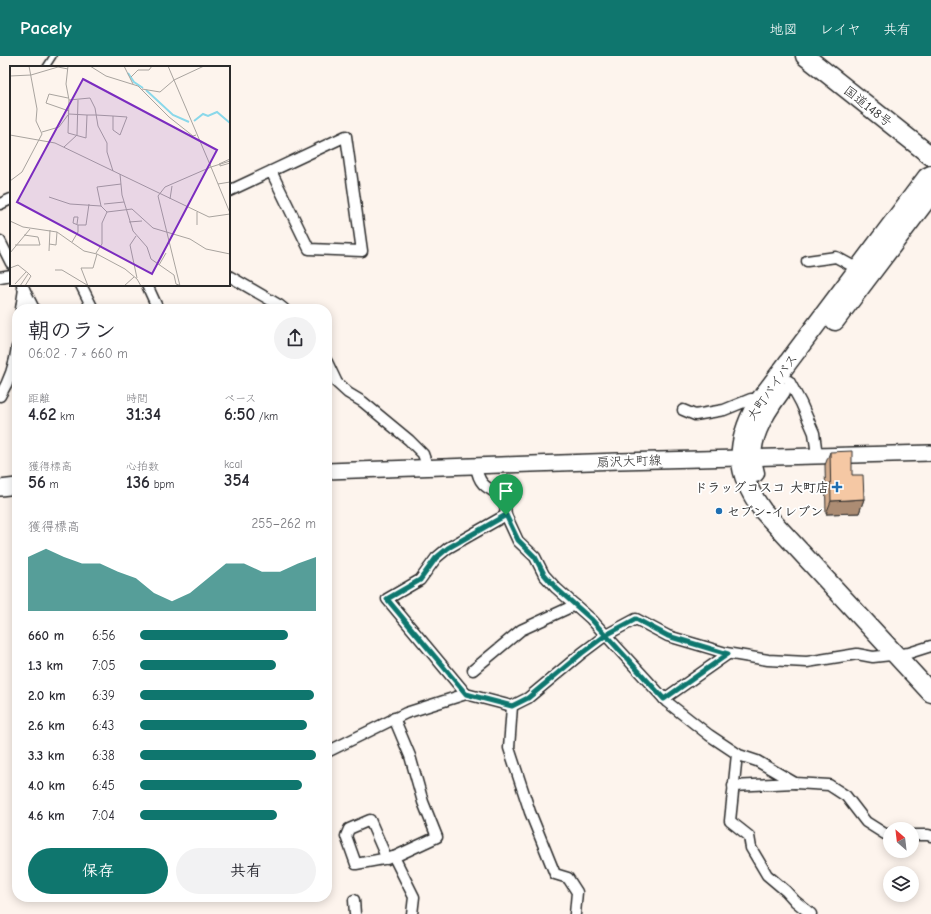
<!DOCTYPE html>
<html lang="ja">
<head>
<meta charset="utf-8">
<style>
	body { margin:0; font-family:"Comic Neue","Klee One",sans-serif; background:#f2f2f3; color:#2b2b33; height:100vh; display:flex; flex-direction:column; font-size:15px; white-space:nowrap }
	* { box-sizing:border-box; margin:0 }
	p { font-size:13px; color:#7c7c81 }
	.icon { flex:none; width:22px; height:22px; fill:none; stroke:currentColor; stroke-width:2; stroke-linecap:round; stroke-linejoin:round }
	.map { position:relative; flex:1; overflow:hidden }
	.details { position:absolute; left:12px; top:248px; width:320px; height:598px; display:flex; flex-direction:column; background:#fff; border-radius:16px; box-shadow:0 2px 10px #0003 }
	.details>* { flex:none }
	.needle { width:26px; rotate:332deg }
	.controls { position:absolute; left:883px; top:766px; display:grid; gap:8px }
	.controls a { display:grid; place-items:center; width:36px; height:36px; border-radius:50%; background:#fff; box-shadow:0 2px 10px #0003; font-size:20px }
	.pin { position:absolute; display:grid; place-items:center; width:34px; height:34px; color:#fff; margin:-41px -17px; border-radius:50% 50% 50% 0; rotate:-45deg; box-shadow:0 0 4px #0007 }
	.pin .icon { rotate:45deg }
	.round { display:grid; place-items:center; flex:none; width:42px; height:42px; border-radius:21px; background:#f2f2f3 }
	.overview { display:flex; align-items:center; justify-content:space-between; height:68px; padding:0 16px }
	h1 { font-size:22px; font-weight:700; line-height:30px }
	.stats { display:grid; grid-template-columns:repeat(3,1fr); gap:6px; height:68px; padding:4px 16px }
	.stats div { display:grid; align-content:center }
	.stats b { font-size:17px; font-weight:700 }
	.stats small { font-size:11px; font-weight:400 }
	.stats p { font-size:11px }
	.chart { height:112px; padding:8px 16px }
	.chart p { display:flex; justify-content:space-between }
	.chart svg { width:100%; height:72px; margin-top:4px; fill:#0f766e; opacity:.7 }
	.button { display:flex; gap:8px; margin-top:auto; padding:8px 16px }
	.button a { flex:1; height:46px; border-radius:24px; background:#0f766e; color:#fff; font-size:16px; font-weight:700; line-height:46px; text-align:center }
	.button a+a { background:#f2f2f3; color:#2b2b33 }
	ul { padding:0 16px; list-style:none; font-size:13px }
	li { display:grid; grid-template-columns:64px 48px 1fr; align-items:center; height:30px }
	li i { height:10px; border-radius:5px; background:#0f766e }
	header { display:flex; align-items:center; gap:24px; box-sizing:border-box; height:56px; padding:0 20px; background:#0f766e; color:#fff }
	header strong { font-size:19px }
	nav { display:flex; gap:22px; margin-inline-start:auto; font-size:14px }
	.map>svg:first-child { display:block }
</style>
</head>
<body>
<header>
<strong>Pacely</strong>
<nav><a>地図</a><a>レイヤ</a><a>共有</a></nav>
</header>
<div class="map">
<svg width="931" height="858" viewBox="0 0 931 858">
	<rect width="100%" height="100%" fill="#fdf4ed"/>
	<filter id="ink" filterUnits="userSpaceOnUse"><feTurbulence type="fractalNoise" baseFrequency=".025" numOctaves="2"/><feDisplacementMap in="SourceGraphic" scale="8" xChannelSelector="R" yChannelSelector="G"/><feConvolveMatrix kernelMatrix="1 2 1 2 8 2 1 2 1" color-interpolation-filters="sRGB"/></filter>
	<g filter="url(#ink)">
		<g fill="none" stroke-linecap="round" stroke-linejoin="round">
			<defs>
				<polyline id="lane" points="46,11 53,0"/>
				<g id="street">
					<polyline points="229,135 346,80 362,195 309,193 271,115"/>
					<polyline points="0,148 11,143"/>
					<polyline points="0,185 11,207"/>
					<polyline points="807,205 836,201 858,213"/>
					<polyline points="229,220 279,249 284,253"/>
					<polyline points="0,221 11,219"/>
					<polyline points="22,229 34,253"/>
					<polyline points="81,229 93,253"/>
					<polyline points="147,229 158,253"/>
					<polyline points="21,253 24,233"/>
					<polyline points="327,306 337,327 348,337 363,346 409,384 423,398 428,412"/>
					<polyline points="789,325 801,347 814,377 817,399"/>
					<path d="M 0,340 C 9,325 15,308 17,291"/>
					<polyline points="683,354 695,359 724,354 751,343 760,343"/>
					<path d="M 476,410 C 479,431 488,432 504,441 L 506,459 L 518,485 L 535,501 L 544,519 L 556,532 L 591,563 L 667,646 L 709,679 L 739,699 L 757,705 L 795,727 L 829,729 L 846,740 L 866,766 L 885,778 L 890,778"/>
					<polyline points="473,614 521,574 575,549"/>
					<polyline points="466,638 387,543 420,524 436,502 448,492 506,459"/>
					<polyline points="664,643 728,598"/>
					<polyline points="512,650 509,692 530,756 555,818 568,822 577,836 575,858"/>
					<polyline points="394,662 410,700 423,746 437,781 394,801 414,841 412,858"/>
					<polyline points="327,696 406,657 466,638 512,650 528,642 582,597 606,579 636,563 668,580 726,597 768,604 807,606 857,598 873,601 909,597 931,590"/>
					<polyline points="737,698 730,765 749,780 751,792 767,819 786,835 795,845 811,858"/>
					<polyline points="733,730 795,727"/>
					<polyline points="912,779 928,779 931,780"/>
					<polyline points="387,803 370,764 349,773 346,780 356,808 394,801"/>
					<polyline points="354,844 355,858"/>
				</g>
				<g id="primary">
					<polyline points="327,415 619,405 931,397"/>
					<polyline points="0,432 17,430"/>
				</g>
				<g id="highway">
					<polyline points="805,0 931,100"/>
					<path d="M 931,119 L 927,121 L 756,349 C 734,390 735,417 763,455 L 931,637"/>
					<polyline points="835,265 931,138"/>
					<path d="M 755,417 C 745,387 764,358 781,335"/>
				</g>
			</defs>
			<use href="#lane" stroke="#2b2b2b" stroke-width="8"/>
			<use href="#street" stroke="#2b2b2b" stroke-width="13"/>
			<use href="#primary" stroke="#2b2b2b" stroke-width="18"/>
			<use href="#highway" stroke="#2b2b2b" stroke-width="21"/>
			<use href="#lane" stroke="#fff" stroke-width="5"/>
			<use href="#street" stroke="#fff" stroke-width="10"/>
			<use href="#primary" stroke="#fff" stroke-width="15"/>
			<use href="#highway" stroke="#fff" stroke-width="18"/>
		</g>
		<polygon fill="#d3ac8d" stroke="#2b2b2b" points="830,396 852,419 864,443 859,457 826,458 825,409"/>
		<polygon fill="#ac8c73" stroke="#2b2b2b" points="864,443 859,457 826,458 831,445"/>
		<polygon fill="#f5c8a4" stroke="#2b2b2b" points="852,395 852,419 863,419 864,443 831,445 830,396"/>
	</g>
	<g fill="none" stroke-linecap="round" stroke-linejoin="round" filter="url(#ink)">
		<defs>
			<polyline id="route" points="506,459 448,492 436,502 420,524 387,543 466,638 512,650 528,642 582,597 606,579 636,563 668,580 728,598 664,643 591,563 556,532 544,518 535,501 518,484 506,459"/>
		</defs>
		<use href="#route" stroke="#fff" stroke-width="8"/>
		<use href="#route" stroke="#0f766e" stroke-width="5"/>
	</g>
	<g fill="#1f6fb2" stroke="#fff" stroke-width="1.5">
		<path d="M835 425h4v4h4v4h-4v4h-4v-4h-4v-4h4z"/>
		<circle cx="719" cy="455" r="4"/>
	</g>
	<g text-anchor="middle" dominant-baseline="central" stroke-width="3.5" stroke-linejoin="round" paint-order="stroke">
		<g font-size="13" fill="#2b2b2b" stroke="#fff">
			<text transform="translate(868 50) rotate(38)">国道148号</text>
			<text transform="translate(772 331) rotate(-55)">大町バイパス</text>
			<text transform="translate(629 405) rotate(-2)">扇沢大町線</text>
		</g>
		<g font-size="13" font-weight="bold" fill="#2b2b2b" stroke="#fff" text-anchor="end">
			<text x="829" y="431">ドラッグコスコ 大町店</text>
			<text x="727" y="455" text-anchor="start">セブン-イレブン</text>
		</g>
	</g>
	<g transform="translate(10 10)">
		<rect width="220" height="220" fill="#fdf4ed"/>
		<path fill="none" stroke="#8ad8ea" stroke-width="2" d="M 118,7 L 124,16 L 133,22M 136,24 L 163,49 L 179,56M 184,55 L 193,48 L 198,50 L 207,46 L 220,57"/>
		<path fill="none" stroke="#a9a49f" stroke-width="1" d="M 58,0 L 56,18 L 59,34 L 58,67 L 76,72 L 77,49M 80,0 L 96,10 L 128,20 L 159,51 L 183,70 L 186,69M 114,0 L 123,18M 158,0 L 201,101M 0,10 L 21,9 L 48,1 L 58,3M 121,11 L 128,4 L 139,4 L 142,0M 132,23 L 150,26 L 164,14 L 194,0M 58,32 L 39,28 L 36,37 L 59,45M 59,34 L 80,32 L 85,42 L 88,60 L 97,77 L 97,86 L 103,105M 59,48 L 77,49 L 86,49 L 103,50 L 117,51 L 110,69 L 103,64 L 103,50M 32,66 L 49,61 L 58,49M 0,69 L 45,77 L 199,151 L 220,148M 54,81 L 67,69 L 68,34M 220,95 L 201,101 L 220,147M 209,98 L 220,93M 210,98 L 210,100 L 220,97M 110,108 L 112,129 L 123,165 L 137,181 L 141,193 L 164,209 L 166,218 L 169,219M 0,115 L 12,106 L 32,68 L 26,55 L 27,43 L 19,0M 208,118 L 220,116M 39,131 L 60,138 L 91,140 L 97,146 L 122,143 L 143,162 L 180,173 L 196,183 L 220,188M 160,133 L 162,120M 94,138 L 114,136M 91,140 L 87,121 L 111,118M 0,155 L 13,161 L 47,166 L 74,185 L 87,188 L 115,203 L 127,213 L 131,220M 119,156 L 132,155M 67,158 L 68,151 L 64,151 L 63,157 L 68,159M 187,159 L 187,146M 126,170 L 120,179 L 127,212M 62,176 L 68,166 L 68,159 L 76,159 L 79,138M 39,178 L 46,179 L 47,166M 5,179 L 30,179 L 28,171 L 14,169M 39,185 L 40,164M 0,187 L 20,163M 86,187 L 92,178 L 92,157 L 97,146M 149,199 L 156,187M 0,202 L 8,199 L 18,207 L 21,210 L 15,220M 45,204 L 52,204 L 77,219M 5,218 L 16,206M 10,220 L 18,208M 78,220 L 71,202 L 83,202 L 87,188M 114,220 L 124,211M 170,220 L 148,130 L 155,121 L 201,101"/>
		<path fill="#7b2cbf" fill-opacity="0.15" stroke="#7b2cbf" stroke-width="2" d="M 73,13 L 207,84 L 142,208 L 7,136 Z"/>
		<rect width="220" height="220" fill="none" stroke="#2b2b2b" stroke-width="2"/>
	</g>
</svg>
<div class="controls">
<a><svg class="needle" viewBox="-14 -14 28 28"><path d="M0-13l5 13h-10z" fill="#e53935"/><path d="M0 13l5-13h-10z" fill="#7c7c81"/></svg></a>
<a><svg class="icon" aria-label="layers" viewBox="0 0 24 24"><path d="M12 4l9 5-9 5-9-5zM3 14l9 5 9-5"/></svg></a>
</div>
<div class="pin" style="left:506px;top:459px;background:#1e9e55"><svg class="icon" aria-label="arrive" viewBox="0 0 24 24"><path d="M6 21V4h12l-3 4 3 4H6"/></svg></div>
<section class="details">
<div class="overview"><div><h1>朝のラン</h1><p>06:02 · 7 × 660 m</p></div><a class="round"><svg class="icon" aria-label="share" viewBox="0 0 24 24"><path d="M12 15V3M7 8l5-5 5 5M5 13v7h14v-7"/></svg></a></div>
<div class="stats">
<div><p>距離</p><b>4.62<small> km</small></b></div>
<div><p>時間</p><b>31:34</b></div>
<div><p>ペース</p><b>6:50<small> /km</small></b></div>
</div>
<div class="stats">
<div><p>獲得標高</p><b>56<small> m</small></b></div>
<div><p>心拍数</p><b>136<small> bpm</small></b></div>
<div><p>kcal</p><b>354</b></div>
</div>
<div class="chart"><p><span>獲得標高</span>255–262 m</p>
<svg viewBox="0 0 160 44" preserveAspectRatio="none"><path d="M0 44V11L10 6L20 11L30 15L40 15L50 20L60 24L70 33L80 38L90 33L100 24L110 15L120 15L130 20L140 20L150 15L160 11V44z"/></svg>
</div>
<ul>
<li><b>660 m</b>6:56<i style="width:84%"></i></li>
<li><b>1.3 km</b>7:05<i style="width:77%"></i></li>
<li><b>2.0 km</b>6:39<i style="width:99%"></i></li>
<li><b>2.6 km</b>6:43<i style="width:95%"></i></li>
<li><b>3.3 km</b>6:38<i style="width:100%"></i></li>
<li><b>4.0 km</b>6:45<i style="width:92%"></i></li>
<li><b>4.6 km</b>7:04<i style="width:78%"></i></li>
</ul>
<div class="button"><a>保存</a><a>共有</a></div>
</section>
</div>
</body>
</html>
